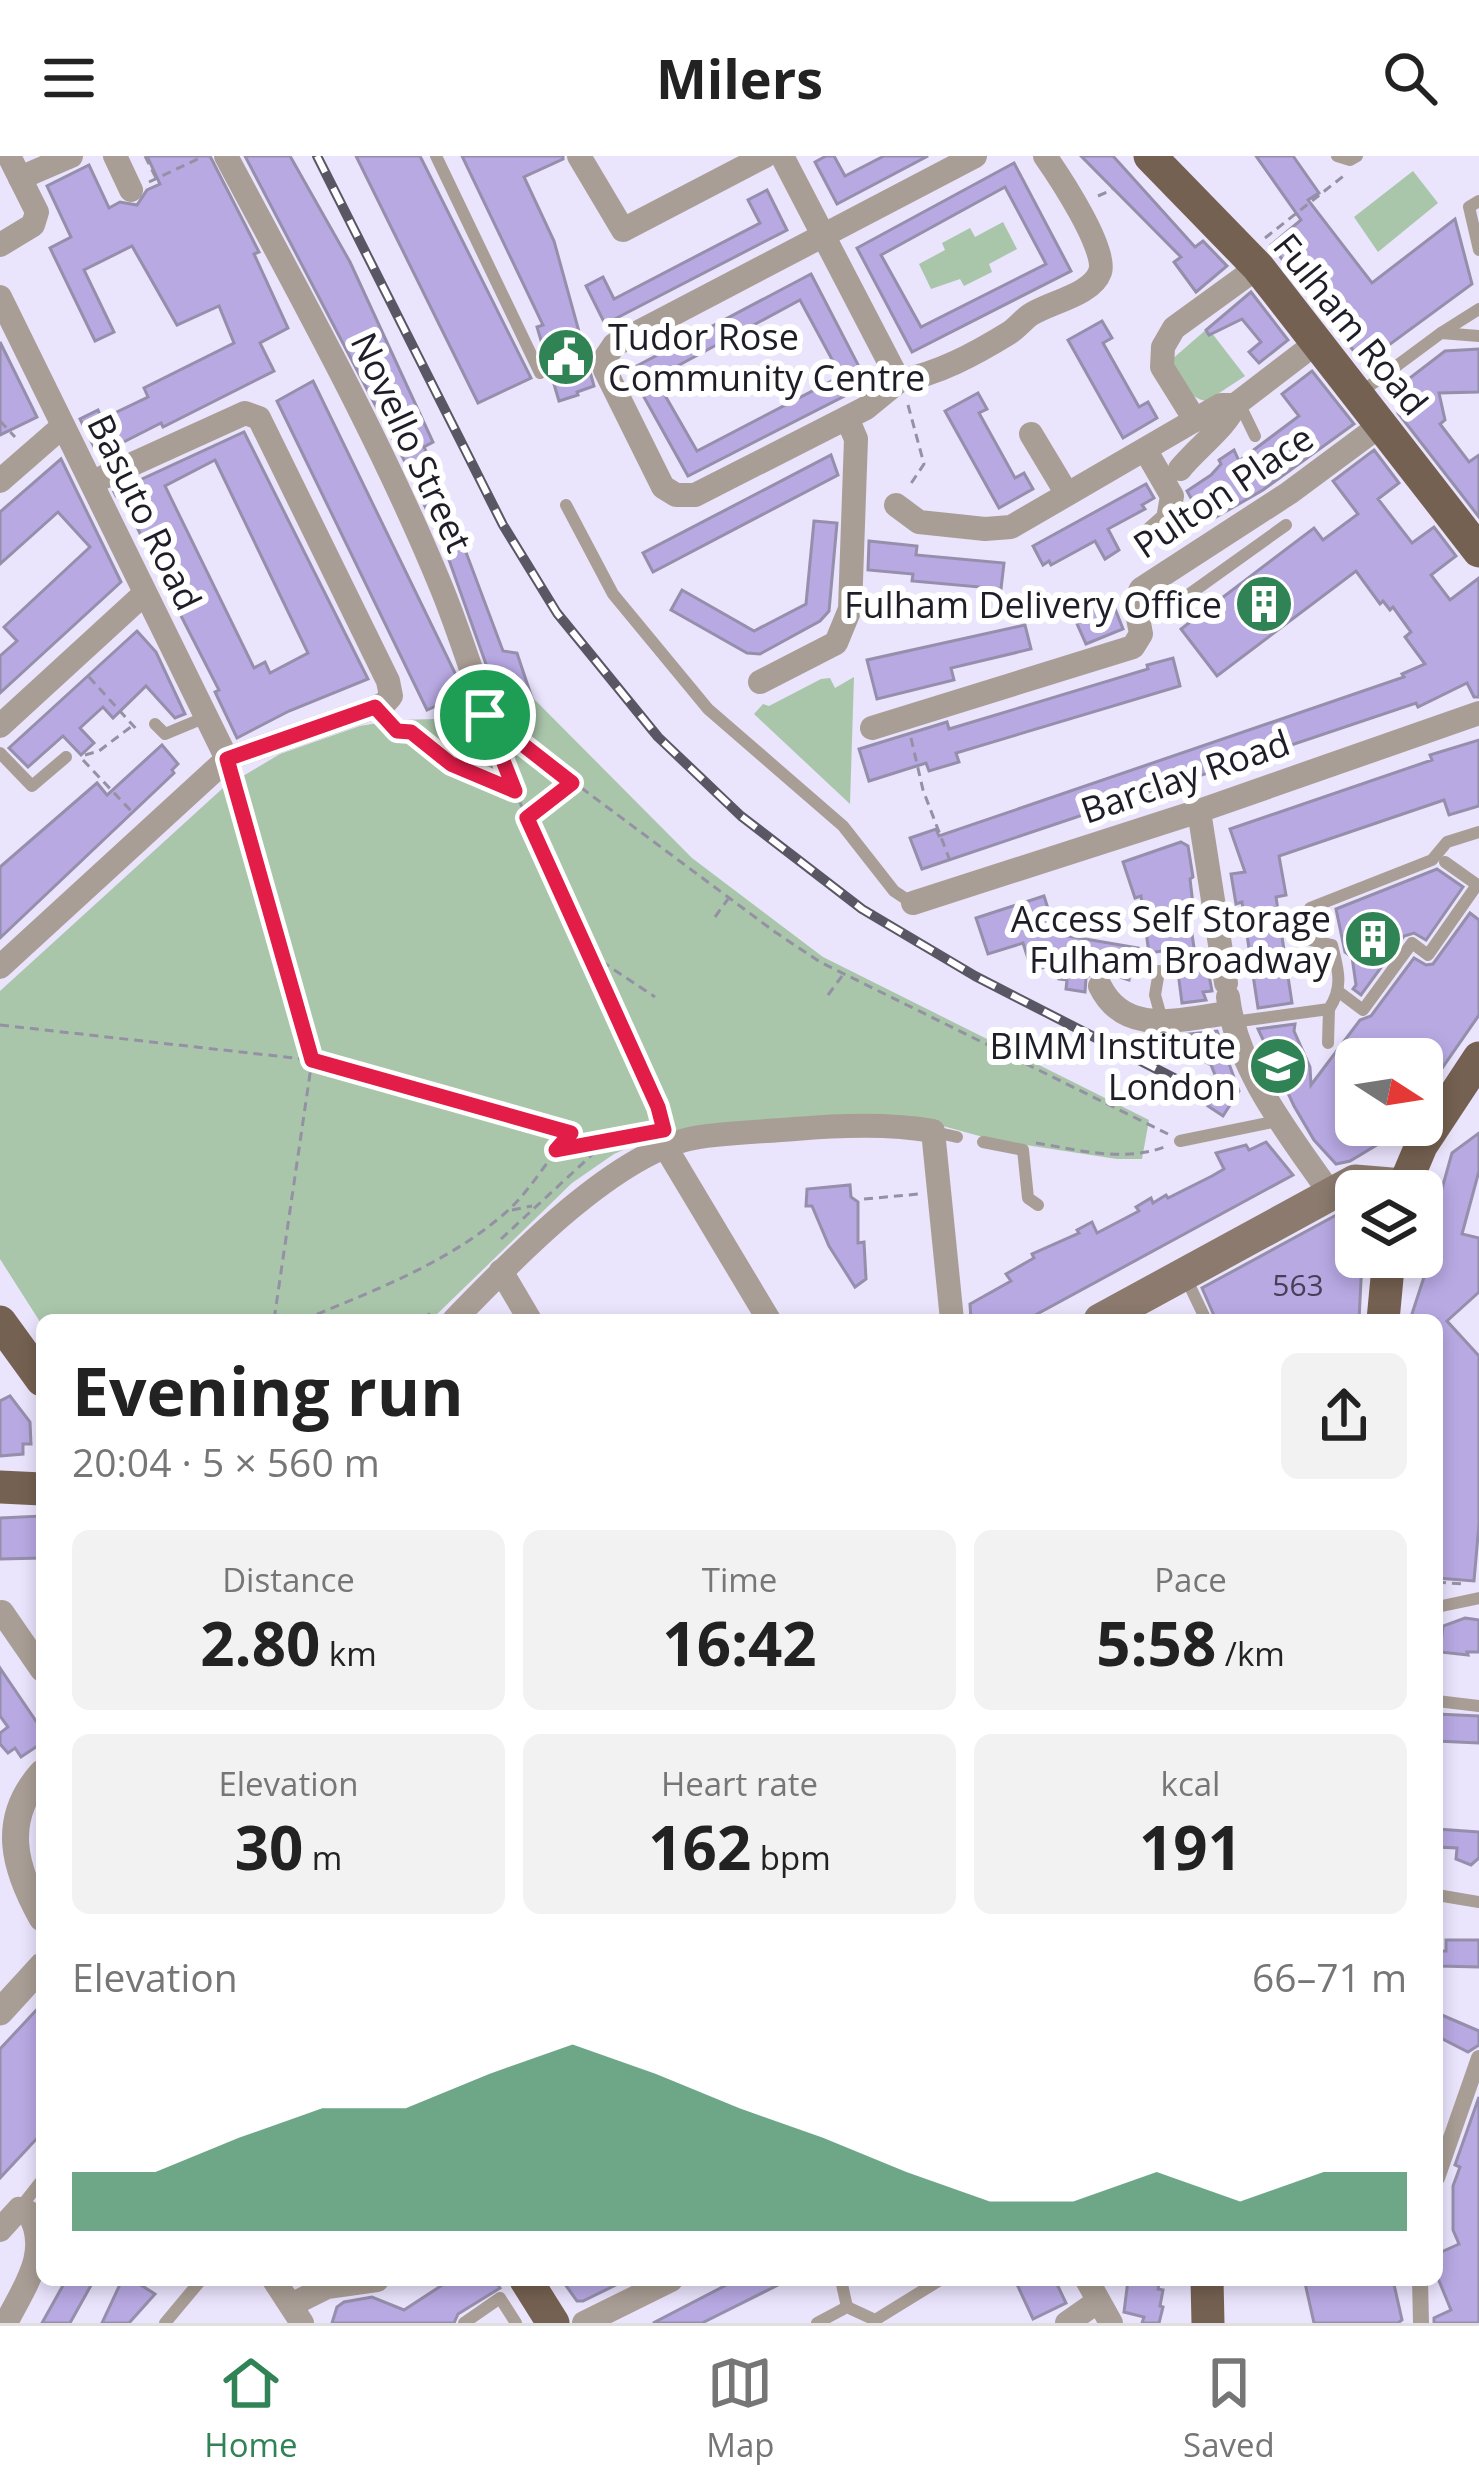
<!DOCTYPE html>
<html lang="en">
<head>
<meta charset="utf-8">
<style>
	body { margin:0; font-family:"Open Sans",sans-serif; background:#f2f2f2; color:#222; height:100vh; display:flex; flex-direction:column; font-size:45px; white-space:nowrap }
	* { box-sizing:border-box; margin:0 }
	p { font-size:39px; color:#767676 }
	.icon { flex:none; width:66px; height:66px; fill:none; stroke:currentColor; stroke-width:2; stroke-linecap:round; stroke-linejoin:round }
	.map { position:relative; flex:1; overflow:hidden }
	.details { position:absolute; left:36px; top:1158px; width:1407px; height:972px; display:flex; flex-direction:column; background:#fff; border-radius:18px; box-shadow:0 6px 18px #0003 }
	.details>* { flex:none }
	.needle { width:78px; rotate:102deg }
	.fabs { position:absolute; left:1335px; top:882px; display:grid; gap:24px }
	.fabs a { display:grid; place-items:center; width:108px; height:108px; border-radius:18px; background:#fff; box-shadow:0 6px 18px #0003; font-size:60px }
	.pin { position:absolute; display:grid; place-items:center; width:102px; height:102px; color:#fff; margin:-51px; border:6px solid #fff; border-radius:50%; box-shadow:0 3px 12px #0007 }
	.round { display:grid; place-items:center; flex:none; width:126px; height:126px; border-radius:18px; background:#f2f2f2 }
	.headline { display:flex; align-items:center; justify-content:space-between; height:204px; padding:0 36px }
	h1 { font-size:66px; font-weight:700; line-height:90px }
	.stats { display:grid; grid-template-columns:repeat(3,1fr); gap:18px; height:204px; padding:12px 36px }
	.stats div { display:grid; align-content:center; border-radius:18px; background:#f2f2f2; text-align:center }
	.stats b { font-size:60px; font-weight:700 }
	.stats small { font-size:33px; font-weight:400 }
	.stats p { font-size:33px }
	.chart { height:336px; padding:24px 36px }
	.chart p { display:flex; justify-content:space-between }
	.chart svg { width:100%; height:216px; margin-top:12px; fill:#308355; opacity:.7 }
	header { display:flex; justify-content:space-between; align-items:center; height:156px; padding:0 36px; background:#fff; font-size:54px; font-weight:700 }
	.dock { display:flex; justify-content:space-around; align-items:center; height:168px; border-top:3px solid #e0e0e0; background:#fff; font-size:33px; color:#767676 }
	.dock a { display:grid; justify-items:center; gap:6px }
	.dock .active { color:#308355 }
	.map>svg:first-child { display:block }
</style>
</head>
<body>
<header><svg class="icon" aria-label="menu" viewBox="0 0 24 24"><path d="M4 6h16M4 12h16M4 18h16"/></svg>Milers<svg class="icon" aria-label="search" viewBox="0 0 24 24"><circle cx="10" cy="10" r="6"/><path d="M15 15l6 6"/></svg></header>
<div class="map">
<svg width="1479" height="2167" viewBox="0 0 1479 2167">
	<rect width="100%" height="100%" fill="#eae4fd"/>
	<g fill="#a9c6aa">
		<polygon points="1413,15 1438,47 1378,96 1354,61"/>
		<polygon points="1003,66 1017,93 989,108 992,116 964,130 960,123 931,133 919,108 945,94 942,87 970,72 975,81"/>
		<path d="M 1208,172 L 1245,220 L 1207,245 C 1189,243 1173,222 1170,205 Z"/>
		<polygon points="854,521 850,648 754,558 763,548 769,550 821,523 830,522 835,532"/>
		<polygon points="533,542 692,702 823,801 1149,964 1142,1003 1117,1003 994,984 910,961 692,974 641,986 614,998 572,1027 431,1164 42,1164 42,1169 0,1103 0,835 223,632 280,598 360,570 395,564 477,562"/>
	</g>
	<g fill="#b8a9e3" stroke="#958fab" stroke-width="3" fill-rule="evenodd">
		<polygon points="147,0 210,0 259,96 254,98 288,172 260,187 274,215 163,271 161,267 98,299 80,263 98,254 102,263 148,241 144,232 234,187 219,150 177,169 132,90 84,114 114,176 95,185 50,92 71,81 47,30 89,9 109,52 120,46 137,49 147,34 160,28"/>
		<polygon points="245,0 290,0 350,106 433,286 424,291 441,328 436,331 461,383 503,495 517,497 532,542 512,549 503,521 492,525 448,401 403,302"/>
		<polygon points="356,0 420,0 531,222 478,247"/>
		<polygon points="462,0 563,0 563,3 524,21 554,85 594,230 577,236 578,239 559,245 537,171 543,169"/>
		<polygon points="826,0 834,0 845,20 884,0 928,0 837,48 815,6"/>
		<polygon points="1081,0 1113,0 1195,91 1203,85 1227,110 1196,136 1174,106 1181,101"/>
		<polygon points="1256,0 1293,0 1319,37 1308,44 1372,127 1455,63 1472,128 1378,197 1353,194 1271,89 1301,64"/>
		<path d="M 1014,7 L 1071,115 L 912,196 L 857,92 ZM 1005,31 L 1046,108 L 921,171 L 881,99 Z"/>
		<polygon points="767,34 787,74 605,168 586,130 603,121 614,143 760,67 748,44"/>
		<path d="M 811,118 L 868,228 L 688,320 L 629,214 ZM 800,144 L 841,220 L 697,295 L 655,222 Z"/>
		<polygon points="1251,136 1288,184 1259,207 1249,196 1261,186 1242,163 1209,179 1206,174"/>
		<polygon points="1102,165 1112,182 1103,187 1139,251 1148,246 1157,262 1123,282 1068,184"/>
		<polygon points="0,186 37,261 0,279"/>
		<polygon points="1479,193 1479,236 1439,237 1445,264 1440,268 1469,306 1479,299 1479,361 1398,257 1402,228 1445,195"/>
		<polygon points="1312,215 1354,268 1263,334 1211,364 1205,355 1200,358 1187,335 1211,319 1221,308 1219,304 1234,294 1239,305 1299,260 1282,238"/>
		<polygon points="313,225 455,517 462,538 427,554 277,245"/>
		<polygon points="978,237 987,253 979,257 1015,322 1024,317 1033,333 999,352 945,255"/>
		<path d="M 244,276 L 368,523 L 289,555 L 237,582 L 215,536 L 219,534 L 179,456 L 184,446 L 172,444 L 167,432 L 174,420 L 159,418 L 129,354 L 133,341 L 116,340 L 114,336 ZM 215,304 L 308,497 L 270,517 L 265,506 L 254,512 L 165,330 Z"/>
		<polygon points="1374,294 1399,327 1378,343 1412,387 1434,371 1456,400 1431,419 1450,444 1479,422 1479,541 1474,541 1467,527 1418,551 1416,547 922,713 910,682 936,673 939,680 1404,521 1402,518 1425,508 1405,481 1411,476 1393,451 1390,454 1383,445 1380,448 1356,415 1217,520 1181,473 1314,372 1323,384 1358,358 1333,325"/>
		<polygon points="831,299 838,319 653,416 643,397"/>
		<polygon points="61,303 121,426 0,537 0,500 17,485 4,471 90,391 58,356 0,408 0,356"/>
		<polygon points="1146,328 1154,342 1142,349 1145,353 1108,373 1119,394 1105,403 1095,385 1051,409 1049,405 1043,409 1033,390"/>
		<polygon points="814,365 837,367 829,455 820,465 760,498 747,497 671,454 682,434 754,475 806,448"/>
		<polygon points="869,385 917,390 916,399 1004,407 1001,433 912,425 913,418 868,414"/>
		<polygon points="1112,445 1123,473 1086,488 1074,461"/>
		<polygon points="1025,469 1031,493 951,512 954,524 877,543 867,504"/>
		<polygon points="137,475 156,496 185,558 175,562 146,530 113,562 103,551 80,572 94,587 81,599 63,580 28,611 9,592"/>
		<polygon points="1173,502 1180,530 956,597 959,606 929,615 926,607 869,625 859,593 947,566 949,573 1148,513 1147,509"/>
		<polygon points="1479,584 1479,650 1449,659 1444,644 1279,700 1286,739 1276,741 1292,847 1258,852 1242,746 1236,748 1231,718 1245,716 1230,673 1432,604 1430,599"/>
		<polygon points="162,589 178,608 172,614 174,617 0,782 0,711 97,627 107,639"/>
		<polygon points="1181,686 1188,690 1193,721 1190,723 1194,757 1189,758 1196,805 1206,804 1212,835 1203,836 1206,844 1182,847 1175,793 1149,797 1141,740 1135,742 1123,706"/>
		<polygon points="1437,713 1463,731 1426,784 1414,777 1404,780 1361,839 1353,833 1356,829 1352,801 1345,796 1336,753"/>
		<polygon points="1044,740 1056,778 1138,792 1134,817 1130,816 1129,824 1098,814 1086,822 1085,836 1066,833 1067,824 1059,823 1062,806 1032,815 1023,787 988,798 976,762"/>
		<polygon points="1470,757 1479,764 1479,859 1422,941 1422,903 1356,903 1356,969 1410,969 1350,1005 1336,1008 1314,984 1294,950 1258,873 1295,868 1294,875 1310,911 1311,929 1360,864 1371,860 1414,802 1426,809 1433,808"/>
		<polygon points="1217,875 1239,935 1223,960 1208,950 1220,931 1211,909 1161,881"/>
		<polygon points="1479,977 1479,1015 1462,1078 1479,1082 1479,1136 1447,1165 1479,1200 1479,1368 1474,1425 1437,1422 1437,1164 1410,1164 1425,1118 1421,1116 1431,1072 1452,997"/>
		<polygon points="1266,986 1293,1019 1026,1164 971,1164 970,1148 1011,1125 1006,1118 1034,1102 1032,1098 1079,1077 1077,1074 1092,1066 1097,1077 1139,1055 1136,1051 1151,1042 1153,1047 1166,1039 1168,1042 1212,1020 1224,1013 1216,997 1246,989 1249,994"/>
		<polygon points="850,1029 851,1041 858,1046 858,1087 864,1086 866,1123 855,1131 829,1090 812,1050 806,1050 807,1033"/>
		<polygon points="1340,1057 1356,1085 1356,1108 1362,1105 1359,1164 1216,1164 1202,1132"/>
		<polygon points="10,1240 30,1266 31,1288 23,1288 23,1298 0,1300 0,1245"/>
		<polygon points="42,1360 42,1402 0,1403 0,1362"/>
		<polygon points="1465,1462 1479,1464 1479,1496 1467,1496 1468,1499 1440,1496 1443,1470"/>
		<polygon points="0,1512 42,1574 42,1587 21,1601 15,1592 8,1597 0,1588 0,1577 8,1571 0,1560"/>
		<polygon points="1437,1558 1479,1560 1479,1587 1437,1585"/>
		<polygon points="1437,1673 1479,1676 1479,1702 1471,1709 1456,1703 1457,1692 1437,1691"/>
		<polygon points="1446,1784 1479,1784 1479,1811 1439,1810 1439,1795 1446,1795"/>
		<polygon points="42,1848 42,1977 0,2022 0,1893"/>
		<polygon points="1437,1857 1479,1875 1479,1889 1468,1896 1437,1880"/>
		<polygon points="1479,1941 1479,2167 1434,2167 1434,2162 1451,2154 1437,2120 1437,2098 1459,2088 1453,2074 1453,2030 1460,2011 1455,2009"/>
		<polygon points="66,2124 94,2124 70,2167 42,2167"/>
		<polygon points="122,2124 133,2124 155,2138 129,2167 102,2167"/>
		<polygon points="450,2124 495,2124 500,2132 458,2158 454,2167 332,2167 337,2151 344,2146 372,2141 404,2154"/>
		<polygon points="562,2124 626,2124 583,2145 577,2145"/>
		<polygon points="736,2124 788,2124 702,2167 653,2167"/>
		<polygon points="1015,2124 1055,2124 1066,2147 1033,2163"/>
		<polygon points="1128,2124 1160,2124 1158,2133 1163,2134 1160,2150 1163,2151 1159,2167 1142,2167 1144,2161 1124,2156"/>
		<polygon points="1318,2124 1393,2124 1402,2164 1398,2167 1314,2167 1305,2127"/>
	</g>
	<g fill="none" stroke-linecap="round" stroke-linejoin="round">
		<g stroke="#9591a4" stroke-width="3" stroke-dasharray="9 6" stroke-linecap="butt">
			<polyline points="145,0 156,22"/>
			<polyline points="149,26 202,1"/>
			<polyline points="1098,40 1112,34"/>
			<polyline points="1265,82 1346,18"/>
			<polyline points="908,249 924,308 910,329"/>
			<polyline points="0,265 15,281"/>
			<polyline points="89,521 139,576"/>
			<polyline points="392,570 397,575 411,576 451,609 485,624"/>
			<polyline points="911,582 923,634 952,710"/>
			<polyline points="521,587 775,776 820,806 1168,978"/>
			<polyline points="85,599 99,595 132,570"/>
			<polyline points="83,604 134,658"/>
			<polyline points="232,628 312,904 274,1164"/>
			<polyline points="514,633 663,969"/>
			<polyline points="527,663 571,628"/>
			<polyline points="715,761 728,743"/>
			<polyline points="589,797 655,841"/>
			<polyline points="828,839 842,820"/>
			<polyline points="0,869 312,904 571,977 609,983 641,977"/>
			<path d="M 1036,987 C 1080,994 1125,1007 1167,990"/>
			<polyline points="558,993 602,984"/>
			<polyline points="864,1043 919,1038"/>
			<polyline points="512,1054 532,1050"/>
			<polyline points="501,1083 608,984"/>
			<path d="M 303,1164 C 373,1135 446,1108 504,1058 C 530,1036 548,1002 571,977"/>
			<polyline points="424,1164 432,1155"/>
			<polyline points="1437,1426 1463,1428"/>
		</g>
		<g stroke="#a99e95" stroke-width="12">
			<polyline points="436,0 540,217"/>
			<polyline points="1337,0 1350,4 1357,0"/>
			<polyline points="1479,45 1469,51 1479,94"/>
			<polyline points="1441,177 1479,153"/>
			<polyline points="1360,237 1441,177 1479,180"/>
			<polyline points="1239,247 1255,280"/>
			<polyline points="566,349 613,438 708,553 843,670 894,735 912,747"/>
			<polyline points="1177,447 1286,369"/>
			<polyline points="155,568 165,578 206,561"/>
			<polyline points="475,589 494,583"/>
			<polyline points="0,597 32,630 66,601"/>
			<polyline points="1445,706 1479,730"/>
			<polyline points="1159,815 1155,839 1162,864"/>
			<polyline points="1339,836 1363,854 1412,787 1428,799 1477,729"/>
			<path d="M 1233,866 L 1329,853 C 1344,831 1338,813 1332,789 L 1310,784 L 1307,766 L 1310,752 L 1432,704 L 1447,686 L 1479,676"/>
			<polyline points="1328,887 1329,853"/>
			<polyline points="934,976 957,981"/>
			<polyline points="1180,985 1277,965"/>
			<polyline points="983,986 1023,994 1028,1042 1038,1049"/>
			<polyline points="1185,1120 1206,1164"/>
			<polyline points="1437,1451 1479,1442"/>
			<polyline points="1437,1545 1479,1550"/>
			<polyline points="1437,1739 1479,1746"/>
			<polyline points="1437,1890 1437,1908"/>
			<polyline points="20,2052 42,2024"/>
			<polyline points="841,2124 847,2151"/>
			<polyline points="165,2167 201,2124"/>
			<polyline points="464,2167 500,2142 516,2167"/>
			<polyline points="817,2167 847,2151 875,2164 940,2124"/>
		</g>
		<g stroke="#a99e95" stroke-width="16">
			<polyline points="1437,2022 1479,1902"/>
			<polyline points="1420,2124 1421,2167"/>
		</g>
		<g stroke="#a99e95" stroke-width="24">
			<polyline points="115,0 131,34"/>
			<path d="M 226,0 C 302,143 381,284 442,433 C 466,492 484,555 505,615"/>
			<polyline points="579,0 623,74 765,0"/>
			<path d="M 782,0 L 899,225 C 938,218 975,198 1009,177 C 1017,172 1023,164 1030,159 C 1050,146 1092,139 1100,116 C 1108,94 1059,20 1045,0"/>
			<polyline points="20,22 71,0"/>
			<polyline points="0,89 33,69 37,56 9,0"/>
			<polyline points="0,141 227,603"/>
			<polyline points="899,225 866,252 695,339 676,339 663,331 605,214 604,204 614,189 975,0"/>
			<polyline points="1195,264 1221,249 1235,249 1316,187"/>
			<polyline points="1031,278 1067,338"/>
			<polyline points="1146,295 1172,340 1168,363 1150,379"/>
			<path d="M 1180,313 C 1195,294 1229,268 1235,249"/>
			<polyline points="0,325 63,270"/>
			<polyline points="896,349 919,366 985,373 1011,371 1195,264 1162,211 1163,191 1174,172 1258,111"/>
			<polyline points="760,526 836,487 850,453 856,283 847,262"/>
			<polyline points="0,570 144,438"/>
			<polyline points="872,572 1133,491 1141,478 1135,446 1141,433 1289,337 1382,268"/>
			<polyline points="1199,655 1226,827"/>
			<polyline points="913,747 1199,655 1479,557"/>
			<polyline points="0,811 227,603 384,548 391,540 388,525 259,262 245,257 93,326"/>
			<path d="M 1100,830 C 1125,882 1183,862 1230,857"/>
			<path d="M 1228,841 C 1237,914 1289,978 1330,1037"/>
			<polyline points="666,992 769,1164"/>
			<polyline points="501,1115 530,1164"/>
			<path d="M 454,1164 C 510,1106 614,997 694,982 C 727,976 762,976 795,973 C 840,969 889,967 933,975 L 952,1164"/>
			<polyline points="2,1456 42,1514"/>
			<path d="M 0,2074 L 19,2053 L 28,2056 C 52,2095 24,2131 6,2167"/>
			<polyline points="274,2124 302,2167"/>
			<polyline points="1087,2124 1111,2167"/>
			<polyline points="293,2148 327,2131 377,2124"/>
			<polyline points="584,2167 671,2124"/>
			<polyline points="1067,2167 1097,2146"/>
		</g>
		<g stroke="#a99e95" stroke-width="27">
			<path d="M 42,1617 C 0,1664 14,1712 42,1762"/>
			<polyline points="0,1856 42,1810"/>
		</g>
		<polyline stroke="#8b7a6d" stroke-width="33" points="1100,1164 1355,1025 1403,1029"/>
		<g stroke="#756151" stroke-width="33">
			<polyline points="1150,0 1258,111 1479,395"/>
			<polyline points="1402,1035 1421,990 1479,902"/>
			<polyline points="1383,1164 1389,1101"/>
			<polyline points="0,1166 42,1224"/>
			<polyline points="0,1331 42,1333"/>
			<polyline points="526,2124 553,2167"/>
			<polyline points="1207,2124 1208,2167"/>
		</g>
		<defs>
			<polyline id="rail" points="317,0 503,369 557,457 658,581 741,660 862,753 975,820 1213,942"/>
		</defs>
		<use href="#rail" stroke="#5a5765" stroke-width="10"/>
		<use href="#rail" stroke="#fff" stroke-width="6" stroke-dasharray="18" stroke-linecap="butt"/>
	</g>
	<g fill="none" stroke-linecap="round" stroke-linejoin="round">
		<defs>
			<polygon id="route" points="375,551 397,575 411,576 451,608 515,635 485,559 572,627 527,662 658,951 664,974 556,994 571,977 312,904 227,603"/>
		</defs>
		<use href="#route" stroke="#fff" stroke-width="24"/>
		<use href="#route" stroke="#e11d48" stroke-width="15"/>
	</g>
	<defs>
		<symbol id="civic-disc" viewBox="-11 -11 22 22"><circle r="9.5" fill="#308355" stroke="#fff"/><path d="M-.6-6.5H3V-4.5H.6V-3L4-1V1h2V6H-6V1h2V-1L-.6-3ZM-1.2 2.5V6h2.4V2.5Z" fill="#fff"/></symbol>
		<symbol id="building-disc" viewBox="-11 -11 22 22"><circle r="9.5" fill="#308355" stroke="#fff"/><path d="M-4-6H4V6H1V3H-1V6H-4ZM-2.5-4.3h1.7v1.8h-1.7ZM.8-4.3h1.7v1.8H.8ZM-2.5-1h1.7V.8h-1.7ZM.8-1h1.7V.8H.8Z" fill="#fff"/></symbol>
		<symbol id="university-disc" viewBox="-11 -11 22 22"><circle r="9.5" fill="#308355" stroke="#fff"/><path d="M0-5L7-2L0 1L-7-2ZM-4 1L0 2.5L4 1V4Q0 6-4 4Z" fill="#fff"/></symbol>
	</defs>
	<g fill-rule="evenodd">
		<use href="#civic-disc" x="533" y="168" width="66" height="66"/>
		<use href="#building-disc" x="1231" y="415" width="66" height="66"/>
		<use href="#building-disc" x="1340" y="750" width="66" height="66"/>
		<use href="#university-disc" x="1245" y="877" width="66" height="66"/>
	</g>
	<g text-anchor="middle" dominant-baseline="central" stroke-width="12" stroke-linejoin="round" paint-order="stroke">
		<g font-size="30" fill="#454056">
			<text x="1298" y="1128">563</text>
		</g>
		<g font-size="36" fill="#1f1d27" stroke="#fff">
			<text transform="translate(1351 168) rotate(51)">Fulham Road</text>
			<text transform="translate(412 286) rotate(65)">Novello Street</text>
			<text transform="translate(1223 335) rotate(-34)">Pulton Place</text>
			<text transform="translate(145 356) rotate(64)">Basuto Road</text>
			<text transform="translate(1185 620) rotate(-19)">Barclay Road</text>
		</g>
		<g font-size="36" fill="#1f1d27" stroke="#fff" text-anchor="end">
			<text x="608" y="180" text-anchor="start">Tudor Rose<tspan x="608" dy="41">Community Centre</tspan></text>
			<text x="1222" y="448">Fulham Delivery Office</text>
			<text x="1331" y="762">Access Self Storage<tspan x="1331" dy="41">Fulham Broadway</tspan></text>
			<text x="1236" y="889">BIMM Institute<tspan x="1236" dy="41">London</tspan></text>
		</g>
	</g>
</svg>
<div class="fabs">
<a><svg class="needle" viewBox="-14 -14 28 28"><path d="M0-13l5 13h-10z" fill="#e53935"/><path d="M0 13l5-13h-10z" fill="#767676"/></svg></a>
<a><svg class="icon" aria-label="layers" viewBox="0 0 24 24"><path d="M12 4l9 5-9 5-9-5zM3 14l9 5 9-5"/></svg></a>
</div>
<div class="pin" style="left:485px;top:559px;background:#1e9e55"><svg class="icon" aria-label="arrive" viewBox="0 0 24 24"><path d="M6 21V4h12l-3 4 3 4H6"/></svg></div>
<section class="details">
<div class="headline"><div><h1>Evening run</h1><p>20:04 · 5 × 560 m</p></div><a class="round"><svg class="icon" aria-label="share" viewBox="0 0 24 24"><path d="M12 15V3M7 8l5-5 5 5M5 13v7h14v-7"/></svg></a></div>
<div class="stats">
<div><p>Distance</p><b>2.80<small> km</small></b></div>
<div><p>Time</p><b>16:42</b></div>
<div><p>Pace</p><b>5:58<small> /km</small></b></div>
</div>
<div class="stats">
<div><p>Elevation</p><b>30<small> m</small></b></div>
<div><p>Heart rate</p><b>162<small> bpm</small></b></div>
<div><p>kcal</p><b>191</b></div>
</div>
<div class="chart"><p><span>Elevation</span>66–71 m</p>
<svg viewBox="0 0 160 44" preserveAspectRatio="none"><path d="M0 44V32L10 32L20 25L30 19L40 19L50 12L60 6L70 12L80 19L90 25L100 32L110 38L120 38L130 32L140 38L150 32L160 32V44z"/></svg>
</div>
</section>
</div>
<nav class="dock">
<a class="active"><svg class="icon" aria-label="home" viewBox="0 0 24 24"><path d="M3 11l9-7 9 7M6 9v11h12V9"/></svg>Home</a>
<a><svg class="icon" aria-label="map" viewBox="0 0 24 24"><path d="M3 6l6-2 6 2 6-2v14l-6 2-6-2-6 2zM9 4v14M15 6v14"/></svg>Map</a>
<a><svg class="icon" aria-label="saved" viewBox="0 0 24 24"><path d="M7 4h10v16l-5-4-5 4z"/></svg>Saved</a>
</nav>
</body>
</html>
